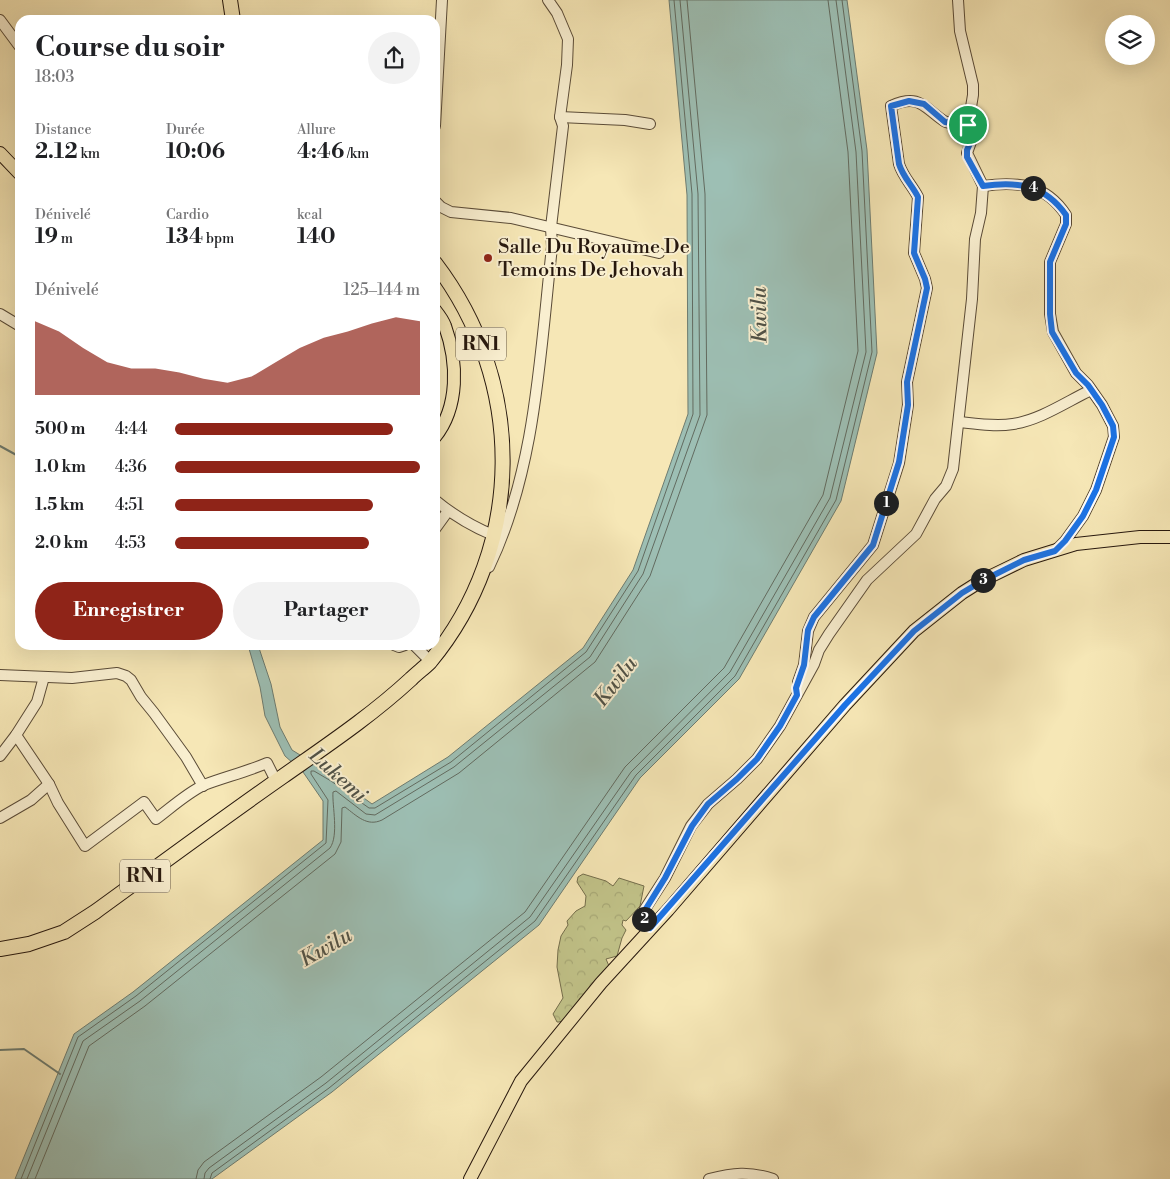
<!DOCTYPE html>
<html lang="fr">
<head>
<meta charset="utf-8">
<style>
	body { margin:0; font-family:"Libre Bodoni",serif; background:#f2f2f2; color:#202124; height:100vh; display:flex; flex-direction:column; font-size:19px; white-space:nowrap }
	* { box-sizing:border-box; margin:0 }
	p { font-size:16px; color:#757577 }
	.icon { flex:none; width:28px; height:28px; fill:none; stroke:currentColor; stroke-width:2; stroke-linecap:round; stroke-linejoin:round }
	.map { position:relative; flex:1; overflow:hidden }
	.sheet { position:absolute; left:15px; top:15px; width:425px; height:635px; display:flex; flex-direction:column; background:#fff; border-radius:15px; box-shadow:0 5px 20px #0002 }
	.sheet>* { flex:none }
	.fabs { position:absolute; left:1105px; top:15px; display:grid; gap:10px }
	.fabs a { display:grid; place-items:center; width:50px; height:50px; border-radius:50%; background:#fff; box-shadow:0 5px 20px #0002; font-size:25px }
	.pin { position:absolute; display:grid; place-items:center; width:42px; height:42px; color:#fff; margin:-21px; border:2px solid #fff; border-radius:50%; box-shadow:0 1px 5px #0007 }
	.km { position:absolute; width:25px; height:25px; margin:-12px; border-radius:50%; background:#222; color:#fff; font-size:14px; line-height:25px; text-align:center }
	.round { display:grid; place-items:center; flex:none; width:52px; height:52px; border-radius:26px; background:#f2f2f2 }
	.head { display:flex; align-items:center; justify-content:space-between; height:85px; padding:0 20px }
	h1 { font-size:28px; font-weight:700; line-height:38px }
	.stats { display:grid; grid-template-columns:repeat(3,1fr); gap:8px; height:85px; padding:5px 20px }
	.stats div { display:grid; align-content:center }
	.stats b { font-size:21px; font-weight:700 }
	.stats small { font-size:14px; font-weight:400 }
	.stats p { font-size:14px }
	.chart { height:140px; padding:10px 20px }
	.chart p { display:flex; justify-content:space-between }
	.chart svg { width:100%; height:90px; margin-top:5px; fill:#8f2418; opacity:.7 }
	.button { display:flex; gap:10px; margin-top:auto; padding:10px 20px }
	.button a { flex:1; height:58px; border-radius:30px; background:#8f2418; color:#fff; font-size:20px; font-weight:700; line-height:58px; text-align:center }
	.button a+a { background:#f2f2f2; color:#202124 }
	ul { padding:0 20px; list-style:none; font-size:16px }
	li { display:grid; grid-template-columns:80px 60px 1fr; align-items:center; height:38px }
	li i { height:12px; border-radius:6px; background:#8f2418 }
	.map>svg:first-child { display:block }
</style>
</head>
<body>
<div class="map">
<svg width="1170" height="1179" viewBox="0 0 1170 1179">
	<defs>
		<pattern id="forest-crowns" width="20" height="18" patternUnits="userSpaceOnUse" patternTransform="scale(1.25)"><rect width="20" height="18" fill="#c2c48a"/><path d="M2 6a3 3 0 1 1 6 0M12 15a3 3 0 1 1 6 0" fill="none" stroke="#a7a876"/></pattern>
	</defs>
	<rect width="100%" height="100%" fill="#f6e7b6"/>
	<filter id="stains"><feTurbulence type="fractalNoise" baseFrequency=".004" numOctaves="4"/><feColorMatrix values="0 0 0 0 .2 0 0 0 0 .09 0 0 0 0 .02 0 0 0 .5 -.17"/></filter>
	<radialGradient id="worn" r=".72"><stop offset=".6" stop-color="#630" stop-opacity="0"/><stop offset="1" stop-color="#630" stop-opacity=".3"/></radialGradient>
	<polygon fill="url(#forest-crowns)" stroke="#746e4c" points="583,874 606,881 613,886 619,878 644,886 640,906 626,921 623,920 622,925 626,930 622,938 617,956 606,959 609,966 562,1021 559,1022 557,1022 553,1014 563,998 557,967 558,950 561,936 568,925 567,921 576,911 585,906 586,896 577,882 578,877"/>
	<polygon fill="#9dbfb4" stroke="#6d7c71" points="669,0 847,0 867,150 877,353 841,501 739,679 640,778 539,925 332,1092 212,1179 15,1179 74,1034 133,992 323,840 323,801 303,772 285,756 265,716 260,687 248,645 258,645 271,684 280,727 292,750 334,776 372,804 448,757 583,648 633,570 688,414 687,195"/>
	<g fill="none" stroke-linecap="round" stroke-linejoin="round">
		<g stroke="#626b60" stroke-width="1">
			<polyline points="21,1179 78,1037 136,996 326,843 328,800 311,774 311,771 314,771 331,781 369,808 375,808 451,762 586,652 638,571 693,414 692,194 674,0"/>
			<path d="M 27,1179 L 83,1041 L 140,1001 L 330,848 C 339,835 332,806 333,792 L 336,791 L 366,814 L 375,815 L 454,767 L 590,657 L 643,574 L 700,415 L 698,194 L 680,0"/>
			<path d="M 35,1179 L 89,1046 L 145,1006 L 335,854 L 341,842 L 342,808 L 345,807 C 357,816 367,827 382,820 L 459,773 L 595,662 L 650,576 L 707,415 L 705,194 L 687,0"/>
			<polyline points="196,1179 198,1170 204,1162 321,1077 525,912 625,767 724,668 823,495 858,351 848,152 828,0"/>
			<polyline points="204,1179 205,1173 209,1168 326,1083 530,917 631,772 730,672 830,498 866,352 856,152 836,0"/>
			<polyline points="210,1179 212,1173 329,1088 535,921 636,775 735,676 836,500 872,352 862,151 842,0"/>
		</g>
		<g stroke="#6d7c71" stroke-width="2">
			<polyline points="0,446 20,457"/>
			<polyline points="0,1050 24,1049 60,1074"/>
		</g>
		<defs>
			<g id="minor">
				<polyline points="0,20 20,47"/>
				<polyline points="560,117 625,120 650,124"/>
				<polyline points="435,126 442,0"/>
				<path d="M 983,186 C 1017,181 1046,184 1066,215 L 1066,224 L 1050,262 L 1050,314 L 1053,332 L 1076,373 L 1088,385 L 1102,405 L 1113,426 L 1114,437 L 1096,490 L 1083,516 L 1065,541 L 1056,550"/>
				<polyline points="435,201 441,207 451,212 511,218 659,253"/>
				<polyline points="0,314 20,326"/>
				<path d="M 959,422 C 977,424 996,427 1013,424 C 1040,420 1066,402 1091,390"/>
				<path d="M 435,500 C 453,515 471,526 493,535"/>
				<polyline points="435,529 448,511"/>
				<path d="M 489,567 C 536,469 540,354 552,247 L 551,227 L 563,126 L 560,117 L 567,65 L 568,39 L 557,13 L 548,0"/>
				<polyline points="394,645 399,647 405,645"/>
				<polyline points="414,645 430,661"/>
				<polyline points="0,675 72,678 117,673 126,676 131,680 141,697 154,713 186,757 203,786"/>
				<path d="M 798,682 L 804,665 L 808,631 L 814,617 L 873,545 L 899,463 L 908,405 L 907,382 L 927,288 L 925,279 L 914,253 L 918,197 C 912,185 903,177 899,164 L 891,106 C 920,93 924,108 944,121 C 951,125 960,123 968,125"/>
				<path d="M 16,735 L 49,784 L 58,803 L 85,846 L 144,802 L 156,819 C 172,807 187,793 204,785 C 225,777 246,772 267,763 L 276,781"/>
				<polyline points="0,756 16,735 37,702 44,677"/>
				<polyline points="0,818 31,800 49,784"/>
				<polyline points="650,928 644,921 643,915 645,909 665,878 691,826 708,804 737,779 757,759 780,726 814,664 819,650 829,634 867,580 916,534 935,499 946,486 953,469 972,299 975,239 981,213 983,186 967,153 972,139 968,125 973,95 973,85 960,31 958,0"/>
				<path d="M 709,1179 C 733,1173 749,1171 773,1179"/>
			</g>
			<g id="major">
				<polyline points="0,153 20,174"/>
				<path d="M 435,310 C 439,315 443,320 445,326 C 458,362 459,407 435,437"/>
				<polyline points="470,1179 521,1081 601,983 668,910 845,705 914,631 962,593 981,581 1024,560 1076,544 1140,537 1170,537"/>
			</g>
			<g id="highway">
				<polyline points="230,0 233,20"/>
				<path d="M 0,949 L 29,944 L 64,932 L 95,912 C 157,867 219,821 282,777 C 326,746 371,716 411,679 C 417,673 424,668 430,662 C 526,546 526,382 435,263"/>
			</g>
		</defs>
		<use href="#minor" stroke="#5a4b37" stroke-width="12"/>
		<use href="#major" stroke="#26170d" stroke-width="14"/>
		<use href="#highway" stroke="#26170d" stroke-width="16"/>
		<use href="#minor" stroke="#f9efd0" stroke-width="10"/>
		<use href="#major" stroke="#f6e7b6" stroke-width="12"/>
		<use href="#highway" stroke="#f6e7b6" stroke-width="14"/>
	</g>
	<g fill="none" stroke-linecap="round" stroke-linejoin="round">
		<defs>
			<path id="route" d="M 909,101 L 924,104 L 945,122 L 968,125 L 972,139 L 967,150 L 967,157 L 983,186 C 1018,181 1045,185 1066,215 L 1066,224 L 1050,262 L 1050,314 L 1052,332 L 1076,373 L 1088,385 L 1102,405 L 1113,426 L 1114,437 L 1096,490 L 1083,516 L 1065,541 L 1055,551 L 1024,560 L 982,581 L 962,593 L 914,631 L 845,705 L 650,928 L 644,921 L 642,915 L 665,878 L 692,826 L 708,804 L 737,779 L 757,759 L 780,726 L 797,695 L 796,688 L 804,665 L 808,630 L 814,617 L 873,545 L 899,462 L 908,405 L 907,382 L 927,288 L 925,279 L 914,253 L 918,197 C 912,185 903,177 899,164 L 891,106 Z"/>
		</defs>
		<use href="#route" stroke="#fff" stroke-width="10"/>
		<use href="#route" stroke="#1a73e8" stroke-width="6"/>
	</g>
	<circle fill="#8f2418" stroke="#f9efd0" stroke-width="2" cx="488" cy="258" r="5"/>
	<g text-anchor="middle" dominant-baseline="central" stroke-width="4" stroke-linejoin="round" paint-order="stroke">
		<g fill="#f9efd0" stroke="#655848" stroke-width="1">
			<rect x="456" y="327.5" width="50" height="33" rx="4"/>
			<rect x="120" y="859.5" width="50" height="33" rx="4"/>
		</g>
		<g font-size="19" font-weight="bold" fill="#26170d">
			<text x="481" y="344">RN1</text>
			<text x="145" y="876">RN1</text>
		</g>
		<g font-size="20" fill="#26170d" stroke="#f9efd0" text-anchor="start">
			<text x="498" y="247">Salle Du Royaume De<tspan x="498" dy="23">Temoins De Jehovah</tspan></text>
		</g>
		<g font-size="21" font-style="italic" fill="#505247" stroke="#f9efd0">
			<text transform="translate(760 315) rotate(-91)">Kwilu</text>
			<text transform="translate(616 682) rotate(-52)">Kwilu</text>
			<text transform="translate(338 776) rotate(42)">Lukemi</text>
			<text transform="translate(326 948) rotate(-30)">Kwilu</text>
		</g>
	</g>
	<rect width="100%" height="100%" filter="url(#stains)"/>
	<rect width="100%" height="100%" fill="url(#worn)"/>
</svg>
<div class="fabs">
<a><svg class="icon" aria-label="layers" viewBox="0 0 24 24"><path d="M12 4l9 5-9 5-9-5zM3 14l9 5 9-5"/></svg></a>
</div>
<div class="pin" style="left:968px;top:125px;background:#1e9e55"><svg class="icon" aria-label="arrive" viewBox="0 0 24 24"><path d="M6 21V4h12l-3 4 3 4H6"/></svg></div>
<b class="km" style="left:886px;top:503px">1</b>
<b class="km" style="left:644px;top:919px">2</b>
<b class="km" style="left:983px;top:580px">3</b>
<b class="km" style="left:1033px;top:188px">4</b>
<section class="sheet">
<div class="head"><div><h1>Course du soir</h1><p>18:03</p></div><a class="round"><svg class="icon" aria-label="share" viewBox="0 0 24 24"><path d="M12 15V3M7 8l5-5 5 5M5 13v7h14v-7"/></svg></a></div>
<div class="stats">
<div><p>Distance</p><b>2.12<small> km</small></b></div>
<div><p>Durée</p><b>10:06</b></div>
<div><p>Allure</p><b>4:46<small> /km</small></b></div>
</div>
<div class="stats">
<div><p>Dénivelé</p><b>19<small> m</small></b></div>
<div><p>Cardio</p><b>134<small> bpm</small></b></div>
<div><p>kcal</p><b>140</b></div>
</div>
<div class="chart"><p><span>Dénivelé</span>125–144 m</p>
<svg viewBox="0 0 160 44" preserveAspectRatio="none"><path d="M0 44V8L10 13L20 21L30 28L40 31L50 31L60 33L70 36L80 38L90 35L100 28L110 21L120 16L130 13L140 9L150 6L160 8V44z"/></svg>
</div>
<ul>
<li><b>500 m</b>4:44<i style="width:89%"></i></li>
<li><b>1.0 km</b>4:36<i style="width:100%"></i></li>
<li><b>1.5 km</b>4:51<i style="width:81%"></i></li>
<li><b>2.0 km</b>4:53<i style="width:79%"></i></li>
</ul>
<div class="button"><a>Enregistrer</a><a>Partager</a></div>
</section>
</div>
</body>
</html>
